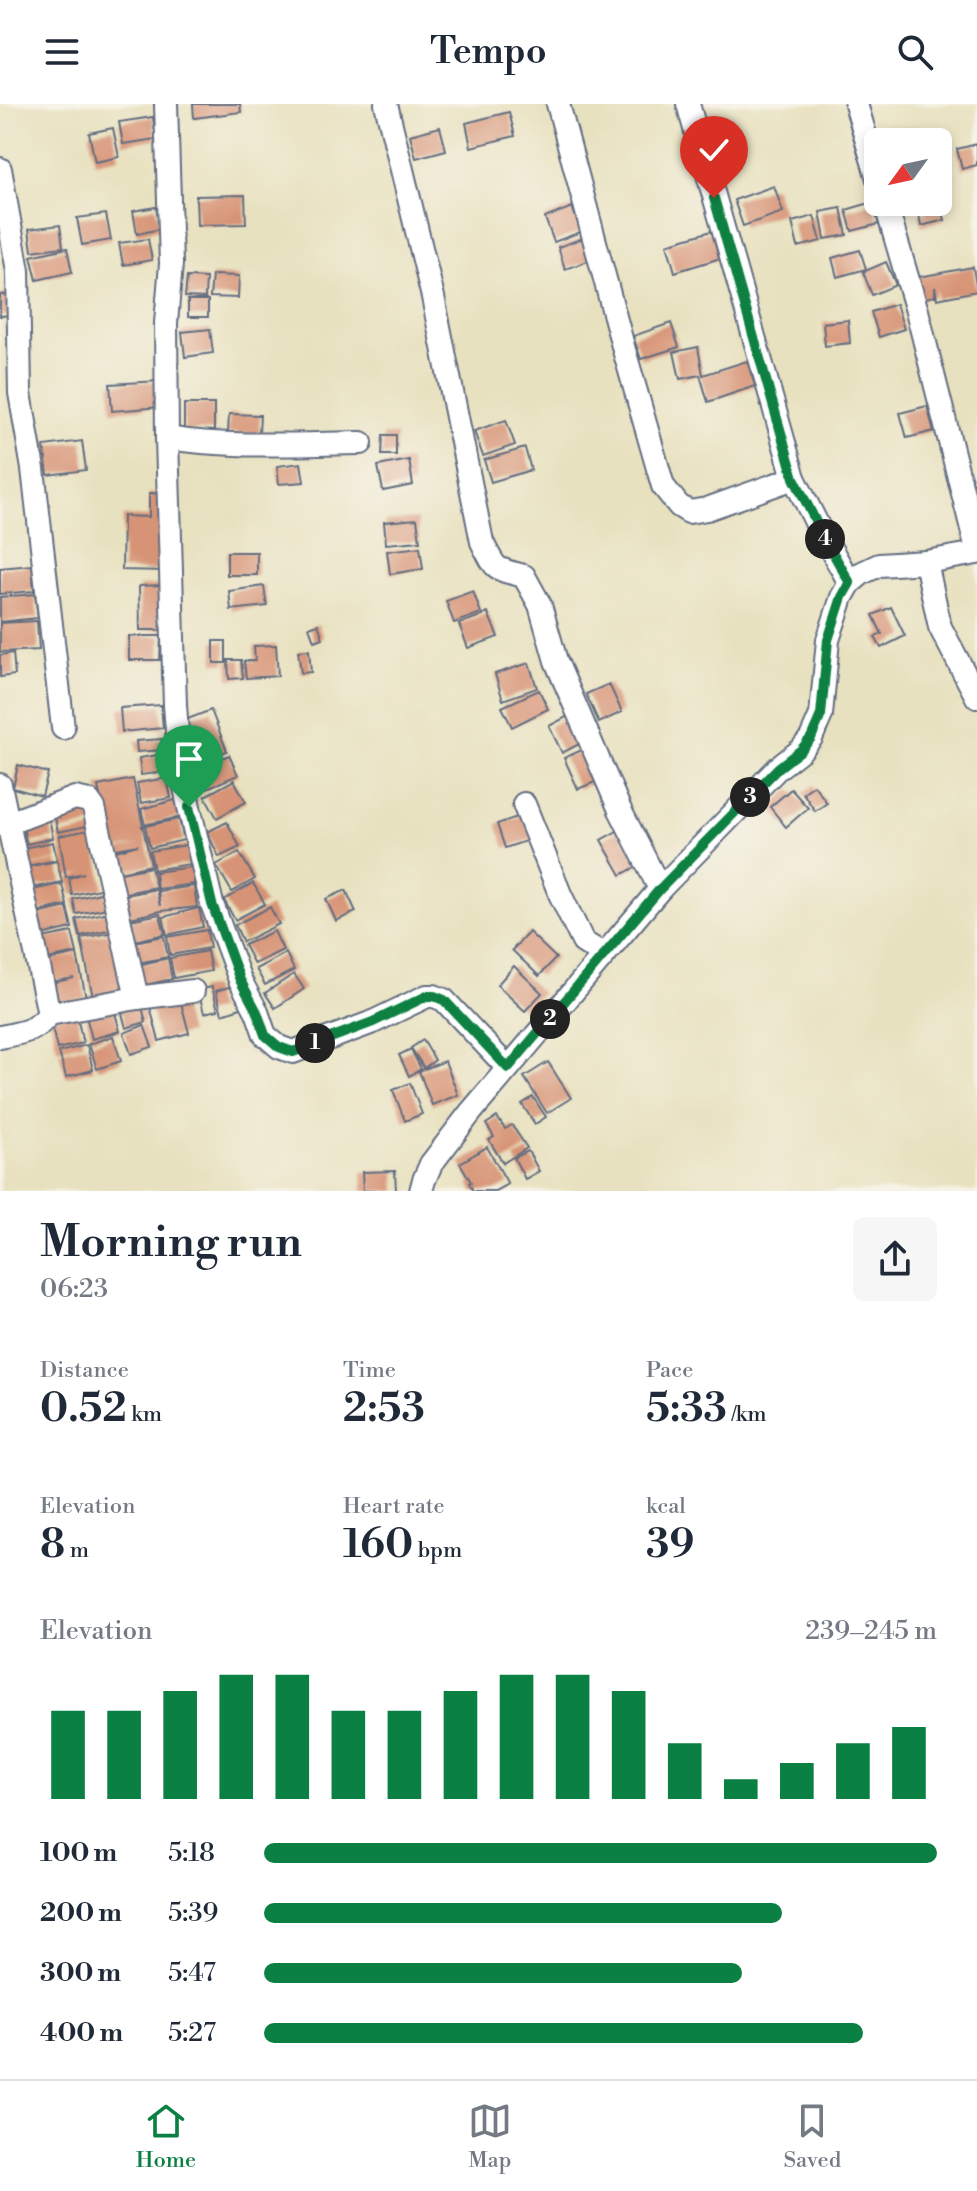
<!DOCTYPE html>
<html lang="en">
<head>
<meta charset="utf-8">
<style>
	body { margin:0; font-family:"Libre Bodoni",serif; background:#f6f6f7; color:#1f2937; height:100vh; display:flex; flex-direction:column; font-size:30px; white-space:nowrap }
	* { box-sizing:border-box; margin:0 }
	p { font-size:26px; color:#747a83 }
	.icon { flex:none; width:44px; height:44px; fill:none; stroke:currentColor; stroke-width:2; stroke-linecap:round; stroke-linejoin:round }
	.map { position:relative; height:1087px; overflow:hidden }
	.sheet { display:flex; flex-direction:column; background:#fff; flex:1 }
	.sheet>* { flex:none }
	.needle { width:52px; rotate:237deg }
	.controls { position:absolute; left:864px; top:24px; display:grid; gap:16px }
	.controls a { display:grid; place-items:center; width:88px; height:88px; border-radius:12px; background:#fff; box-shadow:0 4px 12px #0003; font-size:40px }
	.pin { position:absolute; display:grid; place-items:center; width:68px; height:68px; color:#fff; margin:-82px -34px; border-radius:50% 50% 50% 0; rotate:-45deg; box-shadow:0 0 8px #0007 }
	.pin .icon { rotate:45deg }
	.km { position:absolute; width:40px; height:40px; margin:-20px; border-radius:50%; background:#222; color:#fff; font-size:22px; line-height:40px; text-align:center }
	.round { display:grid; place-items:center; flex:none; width:84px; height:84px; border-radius:12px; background:#f6f6f7 }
	.summary { display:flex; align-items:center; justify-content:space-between; height:136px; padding:0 40px }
	h1 { font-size:44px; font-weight:600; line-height:60px }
	.stats { display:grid; grid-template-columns:repeat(3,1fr); gap:12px; height:136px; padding:8px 40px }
	.stats div { display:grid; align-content:center }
	.stats b { font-size:40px; font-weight:600 }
	.stats small { font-size:22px; font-weight:400 }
	.stats p { font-size:22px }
	.chart { height:224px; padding:16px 40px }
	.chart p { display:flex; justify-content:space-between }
	.chart svg { width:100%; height:144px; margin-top:8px; stroke:#0b8043; stroke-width:6 }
	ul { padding:0 40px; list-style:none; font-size:26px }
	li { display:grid; grid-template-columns:128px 96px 1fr; align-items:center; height:60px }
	li i { height:20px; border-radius:10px; background:#0b8043 }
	header { display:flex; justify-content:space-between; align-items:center; height:104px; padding:0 40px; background:#fff; font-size:36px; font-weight:600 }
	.tabs { display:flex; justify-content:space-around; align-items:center; height:112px; border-top:2px solid #e0e1e3; background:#fff; font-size:22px; color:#747a83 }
	.tabs a { display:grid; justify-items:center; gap:4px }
	.tabs .current { color:#0b8043 }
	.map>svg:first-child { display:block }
</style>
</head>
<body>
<header><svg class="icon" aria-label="menu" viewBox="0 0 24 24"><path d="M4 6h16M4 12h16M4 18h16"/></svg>Tempo<svg class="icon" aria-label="search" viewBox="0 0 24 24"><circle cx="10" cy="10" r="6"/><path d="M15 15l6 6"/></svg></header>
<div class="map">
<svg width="977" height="1087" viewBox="0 0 977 1087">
	<rect width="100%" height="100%" fill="#f7f3e8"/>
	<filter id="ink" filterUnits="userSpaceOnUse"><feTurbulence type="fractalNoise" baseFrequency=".0125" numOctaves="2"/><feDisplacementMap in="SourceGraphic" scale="16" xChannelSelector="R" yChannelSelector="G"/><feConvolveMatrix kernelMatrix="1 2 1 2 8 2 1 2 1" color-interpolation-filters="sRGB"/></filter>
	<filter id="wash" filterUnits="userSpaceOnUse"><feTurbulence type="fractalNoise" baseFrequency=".006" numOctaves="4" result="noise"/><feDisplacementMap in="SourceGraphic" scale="32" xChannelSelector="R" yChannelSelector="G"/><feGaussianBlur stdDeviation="1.8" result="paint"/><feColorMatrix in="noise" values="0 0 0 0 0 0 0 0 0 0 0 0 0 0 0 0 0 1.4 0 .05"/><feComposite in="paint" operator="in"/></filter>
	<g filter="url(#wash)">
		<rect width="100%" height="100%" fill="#e8e1bf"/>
		<g id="blocks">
			<g fill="#d79374">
				<polygon points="193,0 240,0 241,8 194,14"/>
				<polygon points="509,8 515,32 471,43 466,19"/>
				<polygon points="153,13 156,35 123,40 119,18"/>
				<polygon points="440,23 446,46 416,54 410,31"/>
				<polygon points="113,24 119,53 95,58 89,29"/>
				<polygon points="977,40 977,61 962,65 957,45"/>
				<polygon points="774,82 783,108 743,122 734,96"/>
				<polygon points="938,89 945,116 921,122 919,111 926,109 924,98 938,98"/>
				<polygon points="245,91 246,120 197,121 196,92"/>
				<polygon points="873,98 879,120 852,127 846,106"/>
				<polygon points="156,103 160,125 137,130 133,107"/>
				<polygon points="572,103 581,128 554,138 545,114"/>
				<polygon points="841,104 847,131 825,135 820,108"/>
				<polygon points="106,110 111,136 82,141 77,114"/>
				<polygon points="814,112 821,137 798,143 792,118"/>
				<polygon points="60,121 63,143 32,147 29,125"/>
				<polygon points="715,126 724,153 675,168 667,140"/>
				<polygon points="586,133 594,155 565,165 558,143"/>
				<polygon points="148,135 152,156 123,161 119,139"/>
				<polygon points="67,144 72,168 37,176 31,152"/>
				<polygon points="860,146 866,165 837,173 832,154"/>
				<polygon points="886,158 896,181 872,191 863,168"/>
				<polygon points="973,163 977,187 937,195 935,183 935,192 916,196 913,174"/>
				<polygon points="212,171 239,172 238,194 210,193"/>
				<polygon points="187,173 206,174 205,194 185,193"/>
				<polygon points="12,190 14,211 0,212 0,191"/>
				<rect x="188" y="196" width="20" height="17"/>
				<polygon points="896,200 904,225 879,233 871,208"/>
				<polygon points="848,216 850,239 825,242 823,219"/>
				<polygon points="671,219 679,243 641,255 633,232"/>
				<polygon points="210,225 213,249 185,253 182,228"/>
				<polygon points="698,243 703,271 747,257 755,282 708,298 700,271 680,275 674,248"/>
				<polygon points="159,277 161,303 112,307 110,280"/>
				<rect x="184" y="300" width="30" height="27"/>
				<polygon points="927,302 934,327 907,334 900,309"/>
				<polygon points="229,310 260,311 259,330 228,329"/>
				<polygon points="506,316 515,341 483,352 474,327"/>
				<polygon points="383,331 396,331 396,351 382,351"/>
				<polygon points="82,337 86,366 48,371 44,342"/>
				<polygon points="525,344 531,366 491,378 484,356"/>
				<polygon points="409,356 413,381 383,387 378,362"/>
				<polygon points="301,359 304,378 279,380 277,362"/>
				<polygon points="149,389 168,390 167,467 122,466 123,412 149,413"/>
				<polygon points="417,415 420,437 386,440 384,418"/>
				<polygon points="420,443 423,465 390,470 387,447"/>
				<rect x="227" y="448" width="30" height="23"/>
				<polygon points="32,461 34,487 0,490 0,464"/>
				<polygon points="163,481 164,526 140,526 139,482"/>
				<polygon points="264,482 267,502 231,506 229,487"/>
				<polygon points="473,487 481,509 454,519 446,497"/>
				<polygon points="35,490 38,514 0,518 0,493"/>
				<polygon points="891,503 905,532 881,544 875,533 882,530 873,511"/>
				<polygon points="488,509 498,533 468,544 459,520"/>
				<polygon points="37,517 39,546 0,548 0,519"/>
				<polygon points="318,520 323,534 314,537 309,523"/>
				<polygon points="129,532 161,532 160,556 129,556"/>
				<rect x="214" y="537" width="12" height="22"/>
				<polygon points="276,541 278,572 246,574 244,557 255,557 254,542"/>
				<polygon points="309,546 311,568 301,569 298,547"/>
				<polygon points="13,549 15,571 0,573 0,551"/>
				<polygon points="228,556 241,556 243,574 229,575"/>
				<polygon points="529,559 537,584 503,596 495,570"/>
				<polygon points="609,580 622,608 599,619 586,590"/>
				<polygon points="539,586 548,605 512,623 502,603"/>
				<polygon points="161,601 163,624 122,628 120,604"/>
				<polygon points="211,606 227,647 201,657 185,616"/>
				<polygon points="572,610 585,637 562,649 549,622"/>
				<polygon points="162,635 163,646 137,648 136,637"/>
				<polygon points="586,644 600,676 578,685 564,654"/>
				<polygon points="164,650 166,668 141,671 139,654"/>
				<polygon points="229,651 238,671 205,685 196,665"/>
				<polygon points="18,661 48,669 42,692 13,684"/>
				<polygon points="167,674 171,694 141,699 137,679"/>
				<polygon points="133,675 143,722 141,722 143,723 151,761 116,769 112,748 138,741 111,746 98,682"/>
				<polygon points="234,676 246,698 217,714 205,692"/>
				<polygon points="814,681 827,699 815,707 803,689"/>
				<polygon points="791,685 808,704 786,723 770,703"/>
				<polygon points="175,696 180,713 145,721 141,705"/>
				<polygon points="88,702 92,721 58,728 54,709"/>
				<polygon points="523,711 532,735 505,744 497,720"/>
				<polygon points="49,714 53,734 27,740 22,720"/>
				<polygon points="179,715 184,736 150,744 145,722"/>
				<polygon points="227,718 240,743 219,753 207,728"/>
				<polygon points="93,725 104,784 72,791 69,774 84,769 66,773 59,732"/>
				<polygon points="619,726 639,761 621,771 601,736"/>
				<polygon points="53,738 57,756 27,762 23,744"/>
				<polygon points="187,741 190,760 154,766 150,747"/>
				<polygon points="239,748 255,775 232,788 216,761"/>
				<polygon points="57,757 62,778 27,785 22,764"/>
				<polygon points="151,763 156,783 121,790 116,770"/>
				<polygon points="192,763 194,780 157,785 155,768"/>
				<polygon points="253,779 265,800 235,816 224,796"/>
				<polygon points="62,780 67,801 32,809 27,787"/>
				<polygon points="194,782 197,803 161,807 126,815 121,792 156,785 160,802 158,787"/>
				<polygon points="346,786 356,808 336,817 326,795"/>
				<polygon points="105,788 108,804 76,810 73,795"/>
				<polygon points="67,803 72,824 37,832 32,811"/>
				<polygon points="270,803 279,820 243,838 235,821"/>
				<polygon points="199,804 203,823 167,831 163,813"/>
				<polygon points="109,808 113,825 80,832 76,815"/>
				<polygon points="160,810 165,830 130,838 125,817"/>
				<polygon points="207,826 210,844 170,851 167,833"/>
				<polygon points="274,827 283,846 254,860 244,841"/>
				<polygon points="72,828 77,849 42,856 37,835"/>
				<polygon points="114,828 126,887 93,894 81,834"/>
				<polygon points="529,828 556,854 539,872 512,846"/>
				<polygon points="164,832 168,853 133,860 129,839"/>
				<polygon points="207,847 211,867 174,874 170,854"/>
				<polygon points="286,849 294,866 265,881 256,865"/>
				<polygon points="77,850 86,894 51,901 47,880 74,874 47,879 42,858"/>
				<polygon points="168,854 172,875 137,883 133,862"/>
				<polygon points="514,862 542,889 525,907 497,881"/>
				<polygon points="294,870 304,885 275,904 265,889"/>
				<polygon points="238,880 244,903 222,910 216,887"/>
				<polygon points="212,883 218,906 204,909 198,886"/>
				<polygon points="179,891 189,929 159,937 149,899"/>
				<polygon points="140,896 146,918 126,924 120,902"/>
				<polygon points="114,905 120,927 92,935 86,912"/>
				<polygon points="76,908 83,939 57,945 50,914"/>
				<polygon points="144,921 152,943 131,950 124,929"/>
				<polygon points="113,932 121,957 97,965 89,940"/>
				<polygon points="423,936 435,956 424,964 411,944"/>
				<polygon points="87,941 93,966 66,973 59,948"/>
				<polygon points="411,945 421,965 409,972 399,951"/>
				<polygon points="445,957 458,991 432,1001 419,967"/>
				<polygon points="548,958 571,994 547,1009 524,973"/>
				<polygon points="410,979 422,1010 405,1017 393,986"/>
				<polygon points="533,993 546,1013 535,1020 522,1000"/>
				<polygon points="497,1013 505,1025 512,1021 527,1044 503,1059 489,1036 494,1033 486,1020"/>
				<polygon points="487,1043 508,1080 495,1087 473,1087 469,1079 471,1078 460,1059"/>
				<polygon points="528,1047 539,1067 525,1075 514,1054"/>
				<polygon points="395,1067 396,1087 363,1087 362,1068"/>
			</g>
		</g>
	</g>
	<g filter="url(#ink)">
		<use href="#blocks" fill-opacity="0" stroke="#636d80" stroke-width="2"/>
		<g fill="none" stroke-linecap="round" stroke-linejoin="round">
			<defs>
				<g id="street">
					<path d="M 166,0 L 171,160 L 166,219 L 167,334 C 231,344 297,340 361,339"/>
					<path d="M 386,0 L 433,193 L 482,438 C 497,467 493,464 524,472 L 540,501 L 556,557 L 620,706 L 660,785"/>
					<polyline points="558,0 624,246 663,382 679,402 689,408 707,405 794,374"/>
					<polyline points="688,0 794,374 821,428 850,479"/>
					<polyline points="856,0 878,75"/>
					<polyline points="0,65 18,167 20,289 33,365 63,624"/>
					<polyline points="885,98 917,207 977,445"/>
					<polyline points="167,334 175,601 179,653 189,703 212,800 240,876 257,908 265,931 279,943 293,948 373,918 427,892 434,892 444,896 508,964"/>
					<polyline points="926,458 940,523 977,593"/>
					<polyline points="0,681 49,910 137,894 193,887"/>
					<polyline points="524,700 560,790 583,838 604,851"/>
					<polyline points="9,719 75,694 89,697 94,704 137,894"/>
					<path d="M 0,933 C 20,929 36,928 49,910"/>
					<polyline points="421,1087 424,1076 431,1060 471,1008 660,785 778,664 801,646 811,634 821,611 828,536 842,493 850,479 862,469 879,461 926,458 977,449"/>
				</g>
			</defs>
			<use href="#street" stroke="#636d80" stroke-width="26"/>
			<use href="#street" stroke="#fff" stroke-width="22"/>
		</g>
	</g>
	<g fill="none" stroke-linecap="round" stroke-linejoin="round" filter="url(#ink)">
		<defs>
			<polyline id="route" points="189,703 212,800 240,876 257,908 265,931 279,943 293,948 373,918 427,892 434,892 444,896 508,964 660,785 778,664 801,646 811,634 821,611 828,536 842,493 850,479 821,428 794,374 714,94"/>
		</defs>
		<use href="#route" stroke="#fff" stroke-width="16"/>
		<use href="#route" stroke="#0b8043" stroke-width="10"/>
	</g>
</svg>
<div class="controls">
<a><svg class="needle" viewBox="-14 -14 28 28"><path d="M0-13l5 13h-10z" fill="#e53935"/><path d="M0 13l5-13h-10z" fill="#747a83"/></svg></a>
</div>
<div class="pin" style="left:189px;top:703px;background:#1e9e55"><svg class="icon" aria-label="arrive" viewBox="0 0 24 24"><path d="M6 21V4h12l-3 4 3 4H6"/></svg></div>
<div class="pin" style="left:714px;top:94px;background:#d93025"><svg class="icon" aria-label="check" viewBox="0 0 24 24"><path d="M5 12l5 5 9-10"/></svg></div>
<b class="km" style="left:315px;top:939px">1</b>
<b class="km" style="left:550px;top:915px">2</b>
<b class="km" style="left:750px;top:693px">3</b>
<b class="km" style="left:825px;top:435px">4</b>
</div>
<section class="sheet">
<div class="summary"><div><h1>Morning run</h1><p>06:23</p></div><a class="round"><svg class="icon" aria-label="share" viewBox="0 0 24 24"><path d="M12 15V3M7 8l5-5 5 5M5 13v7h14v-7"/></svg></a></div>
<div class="stats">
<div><p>Distance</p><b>0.52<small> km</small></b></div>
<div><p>Time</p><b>2:53</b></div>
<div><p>Pace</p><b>5:33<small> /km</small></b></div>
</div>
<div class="stats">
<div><p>Elevation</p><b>8<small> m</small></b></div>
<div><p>Heart rate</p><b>160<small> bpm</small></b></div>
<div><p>kcal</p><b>39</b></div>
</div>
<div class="chart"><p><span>Elevation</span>239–245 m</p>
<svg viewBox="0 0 160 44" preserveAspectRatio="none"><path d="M5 44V17M15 44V17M25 44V11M35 44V6M45 44V6M55 44V17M65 44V17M75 44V11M85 44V6M95 44V6M105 44V11M115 44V27M125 44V38M135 44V33M145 44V27M155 44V22"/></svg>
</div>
<ul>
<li><b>100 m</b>5:18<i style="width:100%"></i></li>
<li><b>200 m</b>5:39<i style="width:77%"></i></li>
<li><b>300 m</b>5:47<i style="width:71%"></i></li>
<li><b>400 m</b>5:27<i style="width:89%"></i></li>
</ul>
</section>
<nav class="tabs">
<a class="current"><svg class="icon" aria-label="home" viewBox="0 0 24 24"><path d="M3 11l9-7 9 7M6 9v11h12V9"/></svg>Home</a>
<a><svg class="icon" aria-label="map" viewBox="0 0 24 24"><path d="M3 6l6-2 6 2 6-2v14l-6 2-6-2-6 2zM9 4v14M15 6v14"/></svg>Map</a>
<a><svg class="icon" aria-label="saved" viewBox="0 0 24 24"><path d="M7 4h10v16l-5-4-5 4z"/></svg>Saved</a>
</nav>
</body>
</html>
